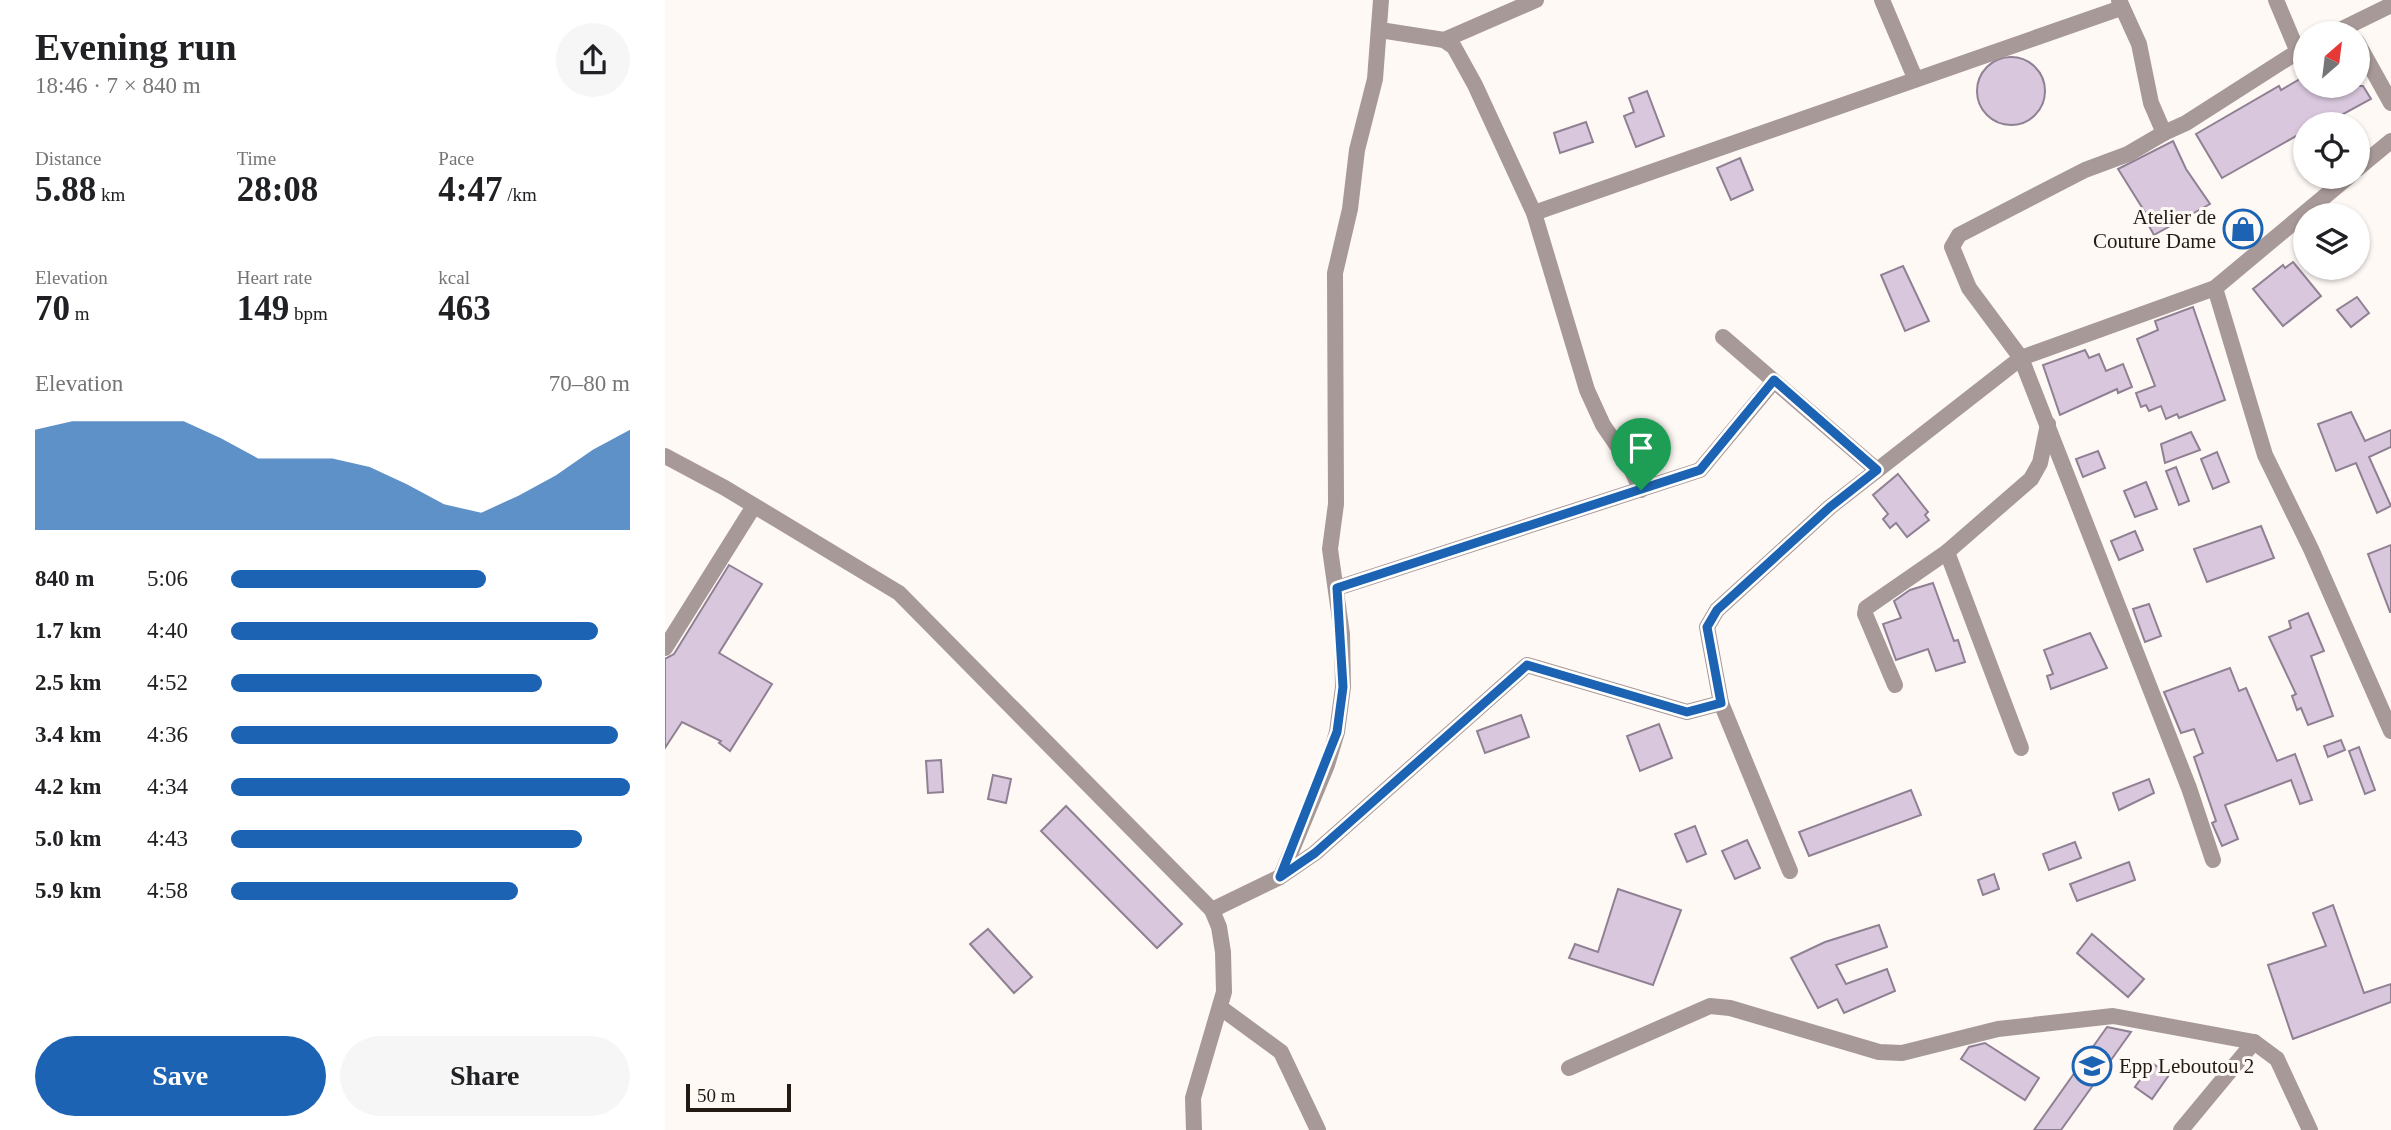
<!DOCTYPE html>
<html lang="en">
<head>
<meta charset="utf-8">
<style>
	body { margin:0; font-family:"Times New Roman",serif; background:#f6f6f6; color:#202124; height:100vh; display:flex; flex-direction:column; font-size:26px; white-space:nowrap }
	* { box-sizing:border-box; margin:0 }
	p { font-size:23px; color:#757577 }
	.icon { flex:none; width:38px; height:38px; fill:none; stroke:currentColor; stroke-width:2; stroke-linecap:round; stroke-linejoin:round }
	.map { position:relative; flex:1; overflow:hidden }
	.drawer { display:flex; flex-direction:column; background:#fff; width:665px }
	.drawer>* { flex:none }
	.needle { width:46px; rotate:28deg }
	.fabs { position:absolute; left:1628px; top:21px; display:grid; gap:14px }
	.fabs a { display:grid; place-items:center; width:77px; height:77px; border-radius:50%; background:#fff; box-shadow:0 2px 5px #0004; font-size:35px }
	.scale { position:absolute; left:21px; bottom:18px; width:105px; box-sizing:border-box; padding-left:7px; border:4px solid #221a13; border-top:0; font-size:19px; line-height:24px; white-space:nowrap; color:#221a13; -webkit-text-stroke:5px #fef9f5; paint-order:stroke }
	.pin { position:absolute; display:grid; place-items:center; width:60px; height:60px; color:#fff; margin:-72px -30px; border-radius:50% 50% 50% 0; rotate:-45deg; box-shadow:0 0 7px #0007 }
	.pin .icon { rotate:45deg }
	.round { display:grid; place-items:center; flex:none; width:74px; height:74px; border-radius:37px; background:#f6f6f6 }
	.head { display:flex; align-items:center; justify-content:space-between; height:119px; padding:0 35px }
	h1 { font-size:38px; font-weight:800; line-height:52px }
	.metrics { display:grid; grid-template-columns:repeat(3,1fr); gap:10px; height:119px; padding:7px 35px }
	.metrics div { display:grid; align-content:center }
	.metrics b { font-size:35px; font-weight:800 }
	.metrics small { font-size:19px; font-weight:400 }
	.metrics p { font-size:19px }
	.chart { height:196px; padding:14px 35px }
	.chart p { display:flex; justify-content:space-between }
	.chart svg { width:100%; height:126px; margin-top:7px; fill:#1c63b3; opacity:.7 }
	.action { display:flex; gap:14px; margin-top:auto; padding:14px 35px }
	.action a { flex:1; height:80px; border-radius:42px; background:#1c63b3; color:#fff; font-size:28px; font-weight:800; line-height:80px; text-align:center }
	.action a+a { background:#f6f6f6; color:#202124 }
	ul { padding:0 35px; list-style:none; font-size:23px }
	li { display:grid; grid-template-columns:112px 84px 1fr; align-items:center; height:52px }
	li i { height:18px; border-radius:9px; background:#1c63b3 }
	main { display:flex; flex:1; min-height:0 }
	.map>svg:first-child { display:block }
</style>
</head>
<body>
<main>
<section class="drawer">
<div class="head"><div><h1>Evening run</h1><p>18:46 · 7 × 840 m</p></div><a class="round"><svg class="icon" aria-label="share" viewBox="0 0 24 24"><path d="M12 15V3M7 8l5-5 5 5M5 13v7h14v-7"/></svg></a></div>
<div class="metrics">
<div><p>Distance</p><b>5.88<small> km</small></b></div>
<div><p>Time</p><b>28:08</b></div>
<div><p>Pace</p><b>4:47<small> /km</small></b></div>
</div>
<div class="metrics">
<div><p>Elevation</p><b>70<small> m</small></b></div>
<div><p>Heart rate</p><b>149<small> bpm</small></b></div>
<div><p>kcal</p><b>463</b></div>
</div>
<div class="chart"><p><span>Elevation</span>70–80 m</p>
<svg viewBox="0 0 160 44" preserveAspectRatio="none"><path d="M0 44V9L10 6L20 6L30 6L40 6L50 12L60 19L70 19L80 19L90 22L100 28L110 35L120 38L130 32L140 25L150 16L160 9V44z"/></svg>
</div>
<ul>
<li><b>840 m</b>5:06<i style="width:64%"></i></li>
<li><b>1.7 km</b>4:40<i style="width:92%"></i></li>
<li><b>2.5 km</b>4:52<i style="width:78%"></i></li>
<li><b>3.4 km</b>4:36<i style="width:97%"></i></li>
<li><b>4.2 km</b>4:34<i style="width:100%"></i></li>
<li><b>5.0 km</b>4:43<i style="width:88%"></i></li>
<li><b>5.9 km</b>4:58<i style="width:72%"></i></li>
</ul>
<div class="action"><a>Save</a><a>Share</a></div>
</section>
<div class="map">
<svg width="1726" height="1130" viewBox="0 0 1726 1130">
	<rect width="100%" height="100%" fill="#fef9f5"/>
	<g fill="#d9c7dd" stroke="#908093" stroke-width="2">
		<circle cx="1346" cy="91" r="34"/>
		<polygon points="1640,76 1640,86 1698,86 1706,99 1660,124 1640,124 1640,131 1557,178 1531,134 1614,86 1616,90"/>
		<polygon points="982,91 999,136 971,147 959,116 969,112 964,98"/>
		<polygon points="921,122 928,142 895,153 889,133"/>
		<polygon points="1508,141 1521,169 1545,204 1489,235 1480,219 1483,217 1453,169"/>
		<polygon points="1075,158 1088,190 1066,200 1052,168"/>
		<polygon points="1581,212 1589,226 1578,232 1569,219"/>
		<polygon points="1628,262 1656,296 1618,326 1588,289 1618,265 1620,268"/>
		<polygon points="1238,266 1264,321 1240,331 1216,275"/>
		<polygon points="1692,297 1704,313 1686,327 1672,310"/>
		<polygon points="1528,307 1560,400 1514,418 1512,414 1501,419 1496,406 1484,411 1481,405 1476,407 1471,393 1490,386 1472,339 1493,330 1490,321"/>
		<polygon points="1420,350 1424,358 1434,354 1441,371 1458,364 1467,387 1453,393 1452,389 1395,415 1378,365"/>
		<polygon points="1686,412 1700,441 1726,430 1726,447 1704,457 1726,506 1712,513 1691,463 1671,471 1653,424"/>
		<polygon points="1526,432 1535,450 1500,463 1496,444"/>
		<polygon points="1433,451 1440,468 1418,477 1411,459"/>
		<polygon points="1552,452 1564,482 1548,489 1536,459"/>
		<polygon points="1511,467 1524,501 1514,505 1501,471"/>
		<polygon points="1233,474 1263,512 1260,515 1264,520 1242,537 1231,523 1225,528 1218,519 1223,514 1208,495"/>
		<polygon points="1481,482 1492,509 1470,517 1459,491"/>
		<polygon points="1596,526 1609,558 1542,582 1529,549"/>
		<polygon points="1470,531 1478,550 1454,560 1446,541"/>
		<polygon points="1726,545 1726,612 1725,612 1703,554"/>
		<polygon points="64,565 97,584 54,653 107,684 65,751 54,743 56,741 17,722 0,748 0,659 9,654"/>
		<polygon points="1268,583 1289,641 1293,640 1300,662 1271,671 1263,649 1231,660 1218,624 1236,618 1229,601 1245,590"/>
		<polygon points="1484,604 1496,636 1480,642 1468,609"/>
		<polygon points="1643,613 1659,651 1646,656 1668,716 1643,725 1636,708 1632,710 1627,696 1631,694 1604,637 1626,628 1624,621"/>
		<polygon points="1425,633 1442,668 1386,689 1382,676 1388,674 1379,650"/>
		<polygon points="1565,668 1574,691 1581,688 1612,761 1630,754 1647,800 1635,804 1626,780 1560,805 1573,839 1557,846 1547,823 1551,821 1529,757 1538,753 1529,729 1516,733 1499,692"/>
		<polygon points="856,715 864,737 820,753 812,731"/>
		<polygon points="994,724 1007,758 975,771 962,736"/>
		<polygon points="1676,740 1680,750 1663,757 1659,746"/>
		<polygon points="1694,747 1710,790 1700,794 1684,751"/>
		<polygon points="276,760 278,792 263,793 261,761"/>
		<polygon points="328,775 346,779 341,803 323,799"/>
		<polygon points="1484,779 1489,793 1454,810 1448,793"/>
		<polygon points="1246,790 1256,815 1144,856 1134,832"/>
		<polygon points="401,806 517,924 492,948 376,831"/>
		<polygon points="1030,826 1041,854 1022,862 1010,834"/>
		<polygon points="1082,840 1095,868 1070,879 1057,851"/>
		<polygon points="1410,842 1416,858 1384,870 1378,854"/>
		<polygon points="1464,862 1470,880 1412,901 1405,884"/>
		<polygon points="1329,874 1334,889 1318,895 1313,880"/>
		<polygon points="953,889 1016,910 988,985 904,958 910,944 933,952"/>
		<polygon points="1668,905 1699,993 1726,984 1726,1002 1628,1039 1603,965 1661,946 1648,913"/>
		<polygon points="1214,925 1222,947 1171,965 1181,984 1222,969 1230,991 1179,1013 1172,999 1153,1008 1126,958 1160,942"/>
		<polygon points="323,929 367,977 349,993 305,944"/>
		<polygon points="1427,934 1479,979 1463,997 1412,953"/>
		<polygon points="1442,1027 1466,1032 1396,1130 1369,1130"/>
		<polygon points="1320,1043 1374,1078 1360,1100 1296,1059 1304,1047"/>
		<polygon points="1487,1063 1504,1075 1487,1099 1470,1087"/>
	</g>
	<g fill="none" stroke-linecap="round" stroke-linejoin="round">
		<g stroke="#a79998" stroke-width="16">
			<polyline points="1217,0 1250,78"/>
			<polyline points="1454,0 1474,44 1486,103 1499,133 1521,123 1640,47"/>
			<polyline points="1611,0 1632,50"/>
			<polyline points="715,30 779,40 789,47 810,85 869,213 922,390 938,425 962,460 976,490"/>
			<polyline points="1669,33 1726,5"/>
			<polyline points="779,40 871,0"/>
			<polyline points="1692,42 1726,103"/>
			<polyline points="1499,133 1463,154 1420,170 1294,235 1287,247 1304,288 1356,358 1524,788 1548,860"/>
			<polyline points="1692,169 1726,141"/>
			<polyline points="869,213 1456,8"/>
			<polyline points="1550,288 1600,455 1646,549 1726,731"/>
			<polyline points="1058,337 1212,470"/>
			<polyline points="0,456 60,488 234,593 547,910 615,877 650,853 862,665 1022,712 1056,703 1042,627 1052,610 1165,507 1356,358 1550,288 1683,177"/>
			<polyline points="1282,552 1356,748"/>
			<polyline points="672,588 1035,470 1109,381"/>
			<polyline points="0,648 89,506"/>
			<polyline points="1230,685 1200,614 1201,608 1282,552 1366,479 1375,463 1383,424"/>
			<polyline points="1056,703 1125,871"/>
			<polyline points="616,876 662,765 672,732 678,687 677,634 665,549 671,504 670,273 685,209 692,150 710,79 716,0"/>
			<polyline points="556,1008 616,1052 653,1130"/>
			<polyline points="904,1068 1045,1006 1065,1008 1214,1052 1237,1053 1333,1029 1448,1016 1589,1042 1612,1059 1645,1130"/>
			<polyline points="529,1130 528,1098 559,992 558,952 554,927 547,910"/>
			<polyline points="1516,1130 1589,1042"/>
		</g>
	</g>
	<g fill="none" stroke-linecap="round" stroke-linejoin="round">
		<defs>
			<polygon id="route" points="1109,380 1212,470 1165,507 1052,610 1042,627 1056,703 1022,712 862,665 650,853 615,877 672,732 678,687 672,588 1035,470"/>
		</defs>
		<use href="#route" stroke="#fff" stroke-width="14"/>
		<use href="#route" stroke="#1c63b3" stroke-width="9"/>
	</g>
	<defs>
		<symbol id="shop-ring" viewBox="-11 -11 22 22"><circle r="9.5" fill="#fef9f5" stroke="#1c63b3" stroke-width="1.5"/><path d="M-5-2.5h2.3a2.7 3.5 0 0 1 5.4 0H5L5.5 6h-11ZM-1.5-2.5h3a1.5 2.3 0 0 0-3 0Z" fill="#1c63b3"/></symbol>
		<symbol id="school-ring" viewBox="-11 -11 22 22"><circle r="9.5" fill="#fef9f5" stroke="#1c63b3" stroke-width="1.5"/><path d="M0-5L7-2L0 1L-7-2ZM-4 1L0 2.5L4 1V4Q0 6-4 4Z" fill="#1c63b3"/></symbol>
	</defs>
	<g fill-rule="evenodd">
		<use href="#shop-ring" x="1556" y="207" width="44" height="44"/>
		<use href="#school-ring" x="1405" y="1044" width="44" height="44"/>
	</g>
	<g text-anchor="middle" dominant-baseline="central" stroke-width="6" stroke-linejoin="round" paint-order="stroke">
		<g font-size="21" fill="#221a13" stroke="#fef9f5" text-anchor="end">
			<text x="1551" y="217">Atelier de<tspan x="1551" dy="24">Couture Dame</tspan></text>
			<text x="1454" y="1066" text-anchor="start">Epp Leboutou 2</text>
		</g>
	</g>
</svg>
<div class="fabs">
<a><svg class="needle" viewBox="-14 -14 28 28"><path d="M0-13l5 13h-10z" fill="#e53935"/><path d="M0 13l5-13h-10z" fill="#757577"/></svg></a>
<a><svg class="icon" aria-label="locate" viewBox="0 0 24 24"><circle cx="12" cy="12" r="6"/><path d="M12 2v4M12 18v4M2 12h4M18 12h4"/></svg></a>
<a><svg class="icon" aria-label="layers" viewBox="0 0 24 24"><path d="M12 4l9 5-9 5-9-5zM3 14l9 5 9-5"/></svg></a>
</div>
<div class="scale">50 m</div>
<div class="pin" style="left:976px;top:490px;background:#1e9e55"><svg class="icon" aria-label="arrive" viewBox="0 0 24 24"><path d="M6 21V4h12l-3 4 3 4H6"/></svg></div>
</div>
</main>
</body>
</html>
